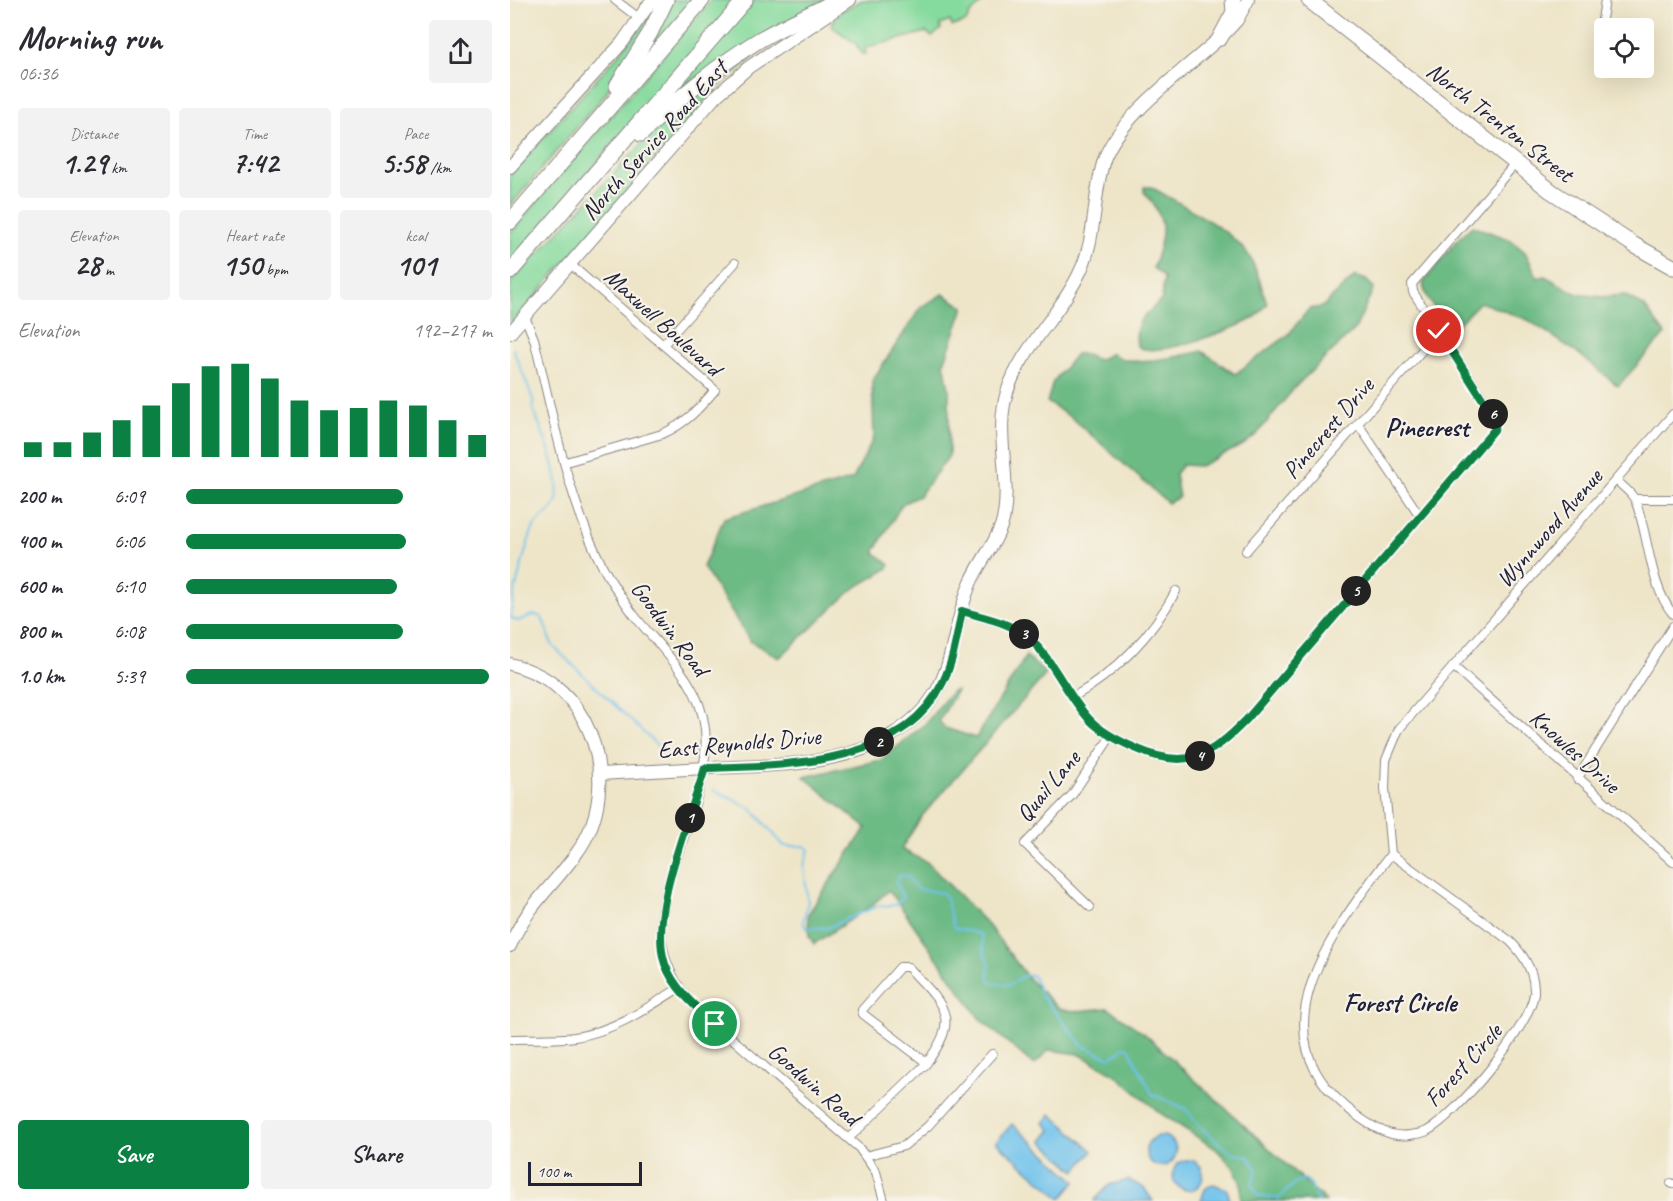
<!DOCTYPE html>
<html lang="en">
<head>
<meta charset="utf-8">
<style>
	body { margin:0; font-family:Caveat,sans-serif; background:#f2f2f3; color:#2b2b33; height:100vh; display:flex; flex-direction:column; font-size:22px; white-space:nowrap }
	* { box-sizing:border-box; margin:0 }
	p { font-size:20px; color:#7c7c81 }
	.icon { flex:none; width:33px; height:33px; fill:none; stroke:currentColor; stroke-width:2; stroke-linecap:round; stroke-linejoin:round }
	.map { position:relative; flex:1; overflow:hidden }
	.panel { display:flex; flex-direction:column; background:#fff; width:510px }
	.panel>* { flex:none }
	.controls { position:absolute; left:1084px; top:18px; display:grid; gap:12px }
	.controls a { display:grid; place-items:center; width:60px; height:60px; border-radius:6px; background:#fff; box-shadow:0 6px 24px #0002; font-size:30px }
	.scale { position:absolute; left:18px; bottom:15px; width:114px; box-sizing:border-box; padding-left:6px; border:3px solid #22223b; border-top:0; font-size:16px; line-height:21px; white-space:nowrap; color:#22223b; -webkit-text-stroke:4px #f7f3e8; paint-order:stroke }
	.pin { position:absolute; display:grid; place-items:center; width:51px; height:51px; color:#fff; margin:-26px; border:3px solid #fff; border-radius:50%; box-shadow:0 2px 6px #0007 }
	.km { position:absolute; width:30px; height:30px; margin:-15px; border-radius:50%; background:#222; color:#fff; font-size:16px; line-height:30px; text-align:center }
	.round { display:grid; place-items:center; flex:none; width:63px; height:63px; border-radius:6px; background:#f2f2f3 }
	.summary { display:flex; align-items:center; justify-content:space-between; height:102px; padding:0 18px }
	h1 { font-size:33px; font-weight:600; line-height:45px }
	.figures { display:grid; grid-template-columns:repeat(3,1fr); gap:9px; height:102px; padding:6px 18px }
	.figures div { display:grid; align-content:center; border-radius:6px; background:#f2f2f3; text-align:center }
	.figures b { font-size:30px; font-weight:600 }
	.figures small { font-size:16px; font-weight:400 }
	.figures p { font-size:16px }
	.chart { height:168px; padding:12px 18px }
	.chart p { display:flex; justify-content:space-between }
	.chart svg { width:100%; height:108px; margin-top:6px; stroke:#0b8043; stroke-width:6 }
	.cta { display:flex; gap:12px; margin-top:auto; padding:12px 18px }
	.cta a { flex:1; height:69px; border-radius:6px; background:#0b8043; color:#fff; font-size:24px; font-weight:600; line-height:69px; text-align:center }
	.cta a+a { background:#f2f2f3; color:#2b2b33 }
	ul { padding:0 18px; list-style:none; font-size:20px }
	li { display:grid; grid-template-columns:96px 72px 1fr; align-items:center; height:45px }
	li i { height:15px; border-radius:8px; background:#0b8043 }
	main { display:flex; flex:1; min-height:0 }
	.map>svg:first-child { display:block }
</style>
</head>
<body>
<main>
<section class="panel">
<div class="summary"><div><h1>Morning run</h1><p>06:36</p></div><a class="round"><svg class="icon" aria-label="share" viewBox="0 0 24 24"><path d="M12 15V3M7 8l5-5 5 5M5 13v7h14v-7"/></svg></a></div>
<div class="figures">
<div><p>Distance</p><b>1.29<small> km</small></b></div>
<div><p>Time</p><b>7:42</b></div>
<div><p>Pace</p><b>5:58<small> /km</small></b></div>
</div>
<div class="figures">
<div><p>Elevation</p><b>28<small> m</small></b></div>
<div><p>Heart rate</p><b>150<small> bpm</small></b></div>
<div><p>kcal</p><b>101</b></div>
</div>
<div class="chart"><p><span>Elevation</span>192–217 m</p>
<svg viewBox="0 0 160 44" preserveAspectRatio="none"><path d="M5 44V38M15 44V38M25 44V34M35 44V29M45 44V23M55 44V14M65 44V7M75 44V6M85 44V12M95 44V21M105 44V25M115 44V24M125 44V21M135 44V23M145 44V29M155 44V35"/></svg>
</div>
<ul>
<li><b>200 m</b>6:09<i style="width:71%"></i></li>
<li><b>400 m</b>6:06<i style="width:72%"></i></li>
<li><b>600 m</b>6:10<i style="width:69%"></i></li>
<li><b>800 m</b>6:08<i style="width:71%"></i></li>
<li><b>1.0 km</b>5:39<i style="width:99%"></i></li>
</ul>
<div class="cta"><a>Save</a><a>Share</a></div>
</section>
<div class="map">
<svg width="1163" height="1201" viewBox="0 0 1163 1201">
	<rect width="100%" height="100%" fill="#f7f3e8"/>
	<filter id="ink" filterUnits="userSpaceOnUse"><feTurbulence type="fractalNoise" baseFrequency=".0167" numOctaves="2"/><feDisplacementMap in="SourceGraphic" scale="12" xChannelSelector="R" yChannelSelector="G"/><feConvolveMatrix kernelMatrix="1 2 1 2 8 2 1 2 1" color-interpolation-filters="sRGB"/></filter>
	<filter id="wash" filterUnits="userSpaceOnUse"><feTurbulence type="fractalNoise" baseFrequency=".008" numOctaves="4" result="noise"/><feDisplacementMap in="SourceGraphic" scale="24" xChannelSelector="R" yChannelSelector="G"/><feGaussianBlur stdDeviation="1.35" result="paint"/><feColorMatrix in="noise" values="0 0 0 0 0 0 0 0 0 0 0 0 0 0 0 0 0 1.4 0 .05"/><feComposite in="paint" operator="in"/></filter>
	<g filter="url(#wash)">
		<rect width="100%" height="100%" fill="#eee5c8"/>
		<g fill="#85da9d" stroke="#547e6c" stroke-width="1.5">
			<polygon points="152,0 96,93 0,206 0,175 110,53"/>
			<polygon points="162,0 183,0 134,56"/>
			<polygon points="201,0 227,0 0,263 0,233"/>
			<polygon points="244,0 315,0 170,89 169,87"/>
			<polygon points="352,0 475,0 460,14 456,22 442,26 440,21 430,25 431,29 422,37 416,32 355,48 356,54 352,54 346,44 323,27 322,23 325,21 322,22 330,12"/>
			<polygon points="264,38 265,40 209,86 0,325 0,283 12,270 169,105 186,89"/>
		</g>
		<g fill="#6cba84" stroke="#476e60" stroke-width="1.5">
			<path d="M 634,187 L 641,187 C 667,202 724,231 739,256 C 748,271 752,288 757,304 C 753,308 749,315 744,318 C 725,329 643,360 627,346 C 623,318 636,317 652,299 L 654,277 L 643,268 C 654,235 659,220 634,192 Z"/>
			<path d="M 962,226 L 999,239 L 1015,252 L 1028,278 L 1035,276 L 1067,294 L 1092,297 L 1114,295 L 1134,306 L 1155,334 L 1108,386 L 1069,354 L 1018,320 L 970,302 L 944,328 C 932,320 914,298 913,283 L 947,240 Z"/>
			<path d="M 845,276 L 856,280 L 864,288 L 845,329 L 786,386 L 747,434 L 733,445 L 690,466 L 672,465 L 665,474 L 669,497 L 658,503 L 562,418 L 537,402 L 543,382 L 566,354 L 574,354 L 588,360 L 602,353 C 617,369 671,356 692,351 L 725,374 L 778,335 L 799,309 L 812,307 Z"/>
			<polygon points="433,294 454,307 434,363 439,389 439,456 409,496 392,504 364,552 380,565 377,569 343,589 269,658 240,641 193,567 214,518 343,479 364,437 362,381 411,307"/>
			<polygon points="516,656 536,674 412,816 391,849 417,862 478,925 518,978 549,1009 566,1011 598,1008 636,1035 816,1201 731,1201 731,1184 723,1167 706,1149 650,1113 605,1074 569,1054 539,1050 524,1065 470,1019 379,890 361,906 304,944 299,936 298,914 356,828 294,777 371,760 415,724 442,691 447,690 429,721 435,728 466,738"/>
		</g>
		<g fill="#70c3ec" stroke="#497294" stroke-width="1.5">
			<polygon points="541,1114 583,1151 565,1171 532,1141 541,1130 534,1123"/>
			<polygon points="502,1124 566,1181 551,1199 486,1142"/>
			<circle cx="651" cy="1151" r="15"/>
			<circle cx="678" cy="1175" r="15"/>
			<polygon points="619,1180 634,1188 643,1201 584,1201 599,1185"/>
			<polygon points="703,1184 717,1189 720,1201 691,1201 695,1189"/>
		</g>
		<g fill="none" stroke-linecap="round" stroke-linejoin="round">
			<g stroke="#70c3ec" stroke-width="2">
				<path d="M 3,349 L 23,399 L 23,408 C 33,436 51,471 47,501 C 45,510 30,517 25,525 C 18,537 0,605 1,618 L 8,621 L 23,615 L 30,616 C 39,626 36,639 45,648 L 153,751"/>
				<path d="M 204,790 L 241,808 L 274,846 L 294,846 L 299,849 L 294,866 L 298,902 L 293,922 L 296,928 L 317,928 L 367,906 L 386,905 L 393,897 L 386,883 L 390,875 L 397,876 L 407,889 L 433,893 C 442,903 437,917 445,928 L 471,934 L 474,954 L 480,964 L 478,976 L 481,983 L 499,985 L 513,976 L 523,975 L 531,995 L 573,1046 L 600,1058 L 615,1047 L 619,1048 L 642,1094 L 676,1109 L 689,1126 L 714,1147 L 722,1153 L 739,1157 L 747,1170 L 742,1184 L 748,1196 L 768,1199 L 786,1182 L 795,1179 L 801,1184 L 807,1201"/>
			</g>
		</g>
	</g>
	<g filter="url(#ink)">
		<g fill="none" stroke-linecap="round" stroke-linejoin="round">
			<defs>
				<g id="street">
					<polyline points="105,0 130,19"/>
					<polyline points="1091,26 1095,0"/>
					<path d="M 15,317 L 24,339 C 42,410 55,487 86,553 C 96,575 110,596 124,615 C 152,651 190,681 195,729 C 205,831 96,921 189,1010 L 349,1148 L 366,1172 L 374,1201"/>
					<polyline points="153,345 225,263"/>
					<polyline points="848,424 910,516"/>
					<path d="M 56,462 L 152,434 C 175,424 189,409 205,390 L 61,265"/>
					<path d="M 1106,480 C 1112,486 1122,493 1125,500 C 1139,534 1139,585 1163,614"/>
					<polyline points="1125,499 1163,499"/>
					<polyline points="736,551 929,331"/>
					<path d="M 452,611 C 475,618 500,622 519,638 C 544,661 556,694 579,719 C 591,732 609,741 625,748 C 676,771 700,757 737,719 L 984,430 L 986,422 L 982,412 L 903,292 L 902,284 L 1005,164"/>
					<polyline points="943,666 1163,862"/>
					<path d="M 563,697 C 606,673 642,635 666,591"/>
					<polyline points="1067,779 1163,626"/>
					<path d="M 881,854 L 1000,941 C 1014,955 1025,972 1024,993 C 1021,1026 947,1115 917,1131 C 912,1134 905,1134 900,1135 C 877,1139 851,1120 835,1106 C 743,1028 827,927 881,854 Z"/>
					<polyline points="881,854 875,788 876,760 889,729 1163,414"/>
					<polyline points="580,907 515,844 562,795 601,736"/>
					<path d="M 0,1039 C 21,1038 44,1040 65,1037 C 104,1031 136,1009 169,988"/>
					<path d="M 339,1138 L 415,1065 C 451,1018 436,1007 398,967 L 390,967 L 352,1010 L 353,1014 L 417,1063"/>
					<polyline points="355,1156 394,1146 418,1126 482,1054"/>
					<polyline points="1161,1183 1163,1184"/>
				</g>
				<g id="secondary">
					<polyline points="0,167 112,43 142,0"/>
					<polyline points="0,333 205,97 239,67 340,0"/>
					<path d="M 0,664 C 32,672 58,691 74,720 C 96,762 95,815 66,854 C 42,887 16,907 0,946"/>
					<path d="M 90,774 C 125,772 160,770 195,768 C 253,766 330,767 380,736 C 449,695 435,647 460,584 C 469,562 487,543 493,520 C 502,478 484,433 497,392 C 512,347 549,316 569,274 C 587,239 582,197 594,160 C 609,115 681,66 716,32 L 727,20 L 738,0"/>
				</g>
				<g id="highway">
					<polyline points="799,0 1041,191 1124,245 1163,267"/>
					<polyline points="710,38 724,12 723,0"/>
					<polyline points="107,86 140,33 156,0"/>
					<path d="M 131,134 C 168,98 205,67 249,40 C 274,25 302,14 327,0"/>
					<polyline points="0,222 192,0"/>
					<polyline points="0,272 235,0"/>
				</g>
			</defs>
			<use href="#street" stroke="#888482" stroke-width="10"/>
			<use href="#secondary" stroke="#888482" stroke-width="14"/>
			<use href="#highway" stroke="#888482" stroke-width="17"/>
			<use href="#street" stroke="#fff" stroke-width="8"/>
			<use href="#secondary" stroke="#fff" stroke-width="12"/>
			<use href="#highway" stroke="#fff" stroke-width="15"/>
		</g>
	</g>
	<g fill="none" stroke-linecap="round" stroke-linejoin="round" filter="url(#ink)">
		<defs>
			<path id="route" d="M 205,1024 C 186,1007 164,989 155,964 C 138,914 180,819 195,768 C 275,765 392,767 433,682 C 444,660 447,634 452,611 C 475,618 500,622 519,638 C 544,661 556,694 579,719 C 591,732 609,741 625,748 C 676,771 700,757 737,719 L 984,430 L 986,422 L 984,417 L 929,331"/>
		</defs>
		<use href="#route" stroke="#fff" stroke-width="12"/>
		<use href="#route" stroke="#0b8043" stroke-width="8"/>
	</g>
	<g text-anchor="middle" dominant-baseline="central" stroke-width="4.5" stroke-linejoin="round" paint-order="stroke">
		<g font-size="24" fill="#22223b" stroke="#f7f3e8">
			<text transform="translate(990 122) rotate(38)">North Trenton Street</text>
			<text transform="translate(144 140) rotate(-48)">North Service Road East</text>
			<text transform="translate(153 322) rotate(42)">Maxwell Boulevard</text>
			<text transform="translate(818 428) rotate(-49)">Pinecrest Drive</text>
			<text transform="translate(1039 528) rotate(-49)">Wynnwood Avenue</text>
			<text transform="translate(160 628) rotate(53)">Goodwin Road</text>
			<text transform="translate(229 743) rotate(-5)">East Reynolds Drive</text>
			<text transform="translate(1065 751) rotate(42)">Knowles Drive</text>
			<text transform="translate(538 786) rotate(-50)">Quail Lane</text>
			<text transform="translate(953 1065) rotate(-48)">Forest Circle</text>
			<text transform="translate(304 1084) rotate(41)">Goodwin Road</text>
		</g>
		<g font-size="26" font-weight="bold" fill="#22223b" stroke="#f7f3e8">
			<text x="917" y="427">Pinecrest</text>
			<text x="890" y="1002">Forest Circle</text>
		</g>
	</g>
</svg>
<div class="controls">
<a><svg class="icon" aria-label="locate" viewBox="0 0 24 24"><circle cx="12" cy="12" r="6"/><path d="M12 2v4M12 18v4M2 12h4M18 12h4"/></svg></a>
</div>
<div class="scale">100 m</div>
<div class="pin" style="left:205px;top:1024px;background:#1e9e55"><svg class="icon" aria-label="arrive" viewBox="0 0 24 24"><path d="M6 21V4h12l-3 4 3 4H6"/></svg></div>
<div class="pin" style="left:929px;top:331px;background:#d93025"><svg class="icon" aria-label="check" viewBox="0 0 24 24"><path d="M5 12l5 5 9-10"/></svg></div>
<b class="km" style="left:180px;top:818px">1</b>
<b class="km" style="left:369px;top:742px">2</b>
<b class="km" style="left:514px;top:634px">3</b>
<b class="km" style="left:690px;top:756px">4</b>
<b class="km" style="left:846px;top:591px">5</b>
<b class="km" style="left:983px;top:414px">6</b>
</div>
</main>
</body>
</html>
